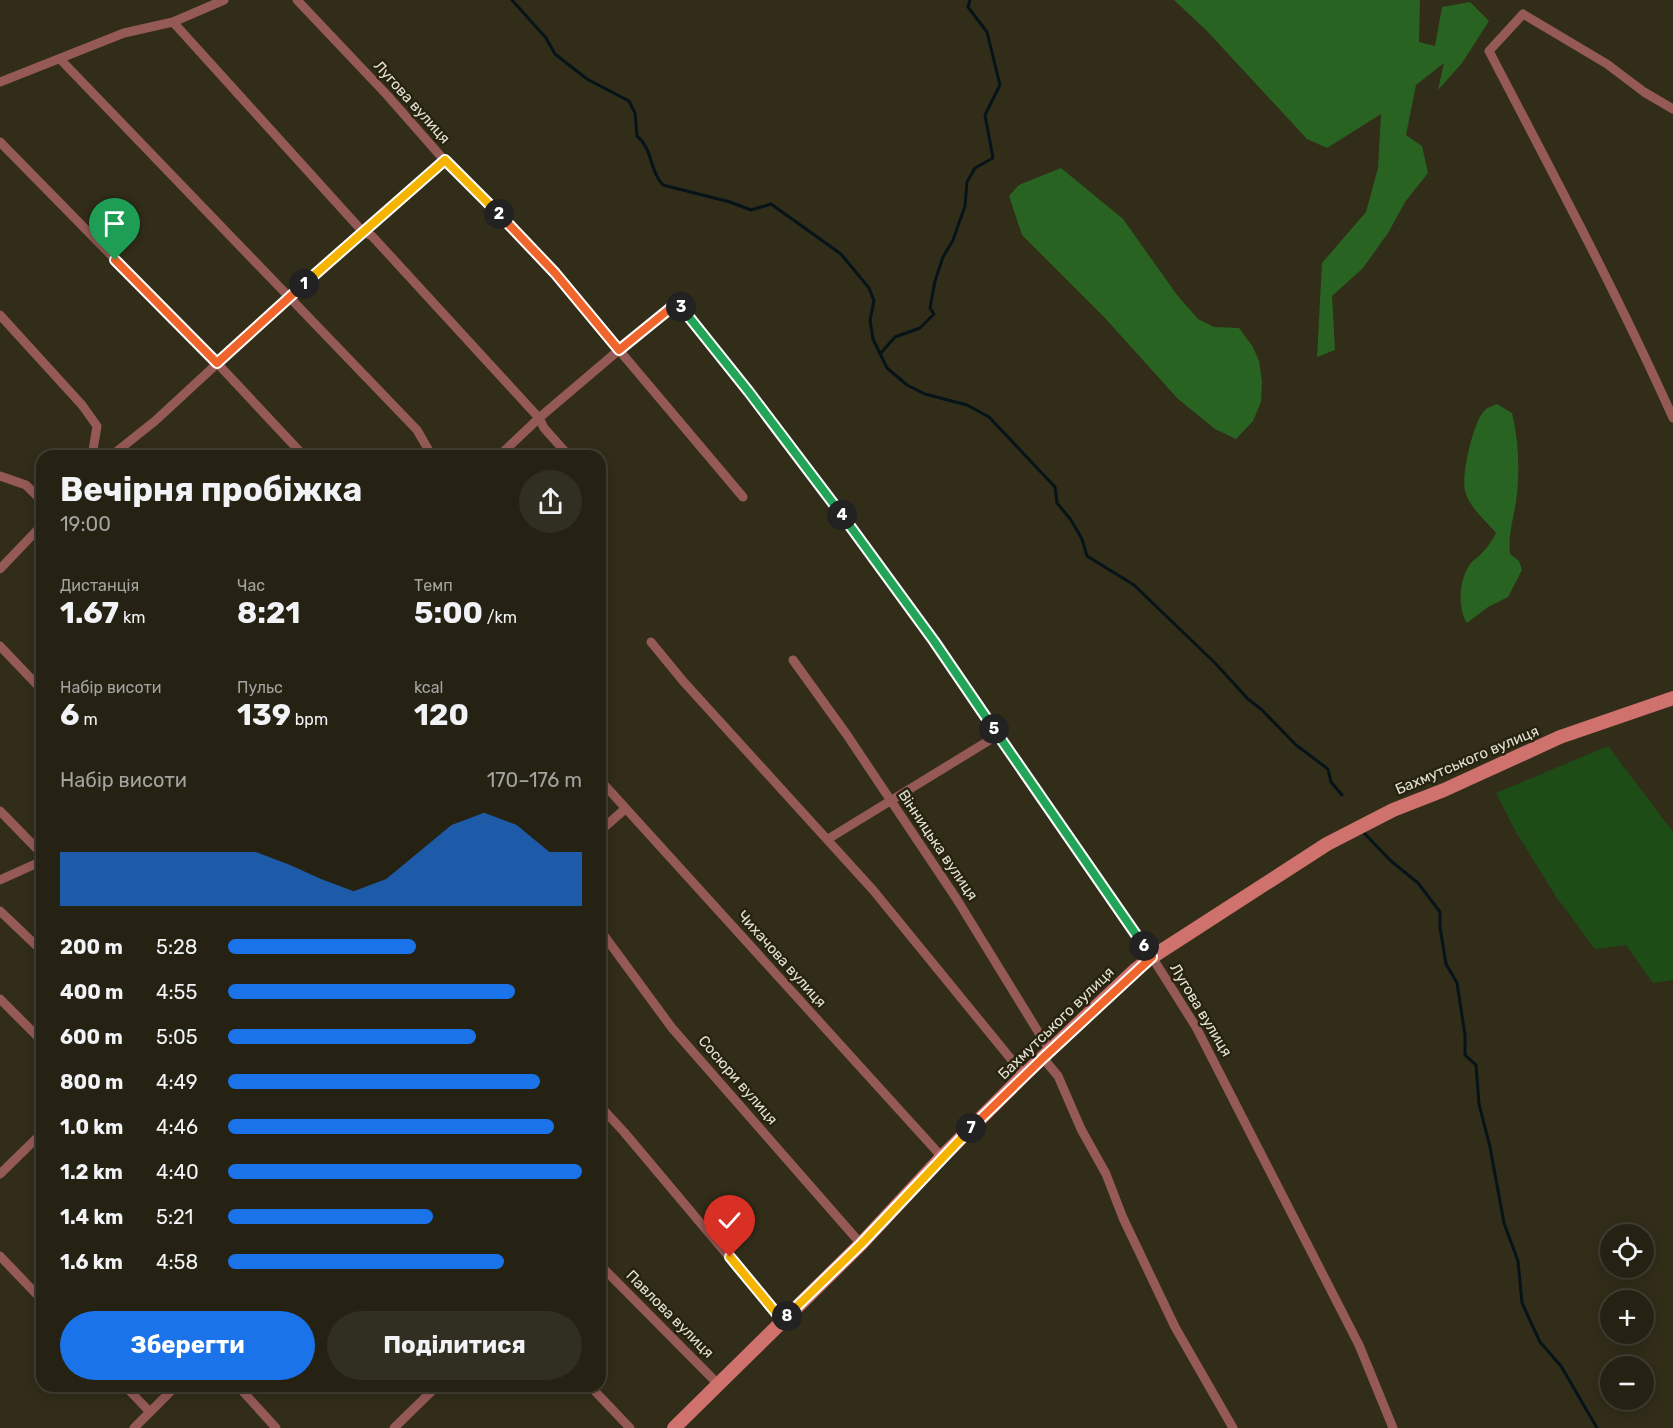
<!DOCTYPE html>
<html lang="uk">
<head>
<meta charset="utf-8">
<style>
	body { margin:0; font-family:Rubik,sans-serif; background:#312f21; color:#f1f3f6; height:100vh; display:flex; flex-direction:column; font-size:22px; white-space:nowrap }
	* { box-sizing:border-box; margin:0 }
	p { font-size:20px; color:#a3a4a0 }
	.icon { flex:none; width:33px; height:33px; fill:none; stroke:currentColor; stroke-width:2; stroke-linecap:round; stroke-linejoin:round }
	.map { position:relative; flex:1; overflow:hidden }
	.panel { position:absolute; left:36px; top:450px; width:570px; height:942px; display:flex; flex-direction:column; background:#252213; border-radius:18px; box-shadow:0 3px 15px #0003,0 0 0 2px #423f33 }
	.panel>* { flex:none }
	.buttons { position:absolute; left:1600px; top:1224px; display:grid; gap:12px }
	.buttons a { display:grid; place-items:center; width:54px; height:54px; border-radius:50%; background:#252213; box-shadow:0 3px 15px #0003,0 0 0 2px #423f33; font-size:30px }
	.pin { position:absolute; display:grid; place-items:center; width:51px; height:51px; color:#fff; margin:-62px -26px; border-radius:50% 50% 50% 0; rotate:-45deg; box-shadow:0 0 6px #0007 }
	.pin .icon { rotate:45deg }
	.km { position:absolute; width:30px; height:30px; margin:-15px; border-radius:50%; background:#222; color:#fff; font-size:16px; line-height:30px; text-align:center }
	.round { display:grid; place-items:center; flex:none; width:63px; height:63px; border-radius:32px; background:#312f21 }
	.head { display:flex; align-items:center; justify-content:space-between; height:102px; padding:0 24px }
	h1 { font-size:33px; font-weight:700; line-height:45px }
	.metrics { display:grid; grid-template-columns:repeat(3,1fr); gap:9px; height:102px; padding:6px 24px }
	.metrics div { display:grid; align-content:center }
	.metrics b { font-size:30px; font-weight:700 }
	.metrics small { font-size:16px; font-weight:400 }
	.metrics p { font-size:16px }
	.chart { height:168px; padding:12px 24px }
	.chart p { display:flex; justify-content:space-between }
	.chart svg { width:100%; height:108px; margin-top:6px; fill:#1a73e8; opacity:.7 }
	.cta { display:flex; gap:12px; margin-top:auto; padding:12px 24px }
	.cta a { flex:1; height:69px; border-radius:36px; background:#1a73e8; color:#fff; font-size:24px; font-weight:700; line-height:69px; text-align:center }
	.cta a+a { background:#312f21; color:#f1f3f6 }
	ul { padding:0 24px; list-style:none; font-size:20px }
	li { display:grid; grid-template-columns:96px 72px 1fr; align-items:center; height:45px }
	li i { height:15px; border-radius:8px; background:#1a73e8 }
	.map>svg:first-child { display:block }
</style>
</head>
<body>
<div class="map">
<svg width="1673" height="1428" viewBox="0 0 1673 1428">
	<rect width="100%" height="100%" fill="#312d19"/>
	<polygon fill="#1d4c16" points="1608,746 1673,832 1673,980 1653,983 1626,945 1595,949 1557,898 1516,832 1496,793"/>
	<g fill="#296321">
		<polygon points="1174,0 1420,0 1419,42 1435,46 1442,7 1470,2 1489,21 1462,63 1438,90 1444,63 1416,85 1406,135 1422,146 1428,173 1405,202 1388,233 1363,268 1332,296 1335,350 1317,357 1322,263 1366,212 1378,168 1381,114 1327,148 1307,139 1207,31"/>
		<polygon points="1061,168 1123,219 1177,295 1198,319 1214,327 1239,328 1253,347 1259,361 1262,381 1261,402 1253,421 1236,439 1215,429 1178,399 1105,318 1022,235 1009,196 1019,185"/>
		<path d="M 1497,404 L 1512,413 C 1519,442 1520,472 1516,502 C 1513,520 1508,536 1510,554 L 1519,561 L 1522,570 L 1508,597 L 1488,607 L 1467,623 C 1457,607 1459,578 1471,563 C 1474,559 1479,557 1482,553 C 1488,547 1492,540 1496,533 C 1486,521 1469,507 1465,491 C 1461,476 1473,421 1485,410 C 1488,407 1493,406 1497,404 Z"/>
	</g>
	<g fill="none" stroke-linecap="round" stroke-linejoin="round">
		<g stroke="#06141a" stroke-width="3">
			<path d="M 512,0 L 546,38 L 555,54 L 587,79 L 629,101 L 635,113 L 637,136 C 653,149 649,170 663,185 L 730,202 L 751,210 L 771,204 L 841,254 L 869,288 L 874,301 L 870,320 L 873,339 L 887,368 L 907,385 L 925,394 L 967,405 L 989,417 L 1055,487 L 1057,503 L 1071,520 L 1082,539 L 1087,556 L 1134,585 L 1215,663 L 1248,699 L 1262,710 L 1296,745 L 1328,769 L 1331,782 L 1342,795"/>
			<polyline points="880,354 895,337 920,328 934,314 930,308 935,281 943,257 953,240 965,206 967,182 975,168 993,158 985,115 1000,85 987,32 968,7 970,0"/>
			<polyline points="1364,833 1391,861 1418,883 1440,912 1440,927 1446,964 1457,983 1465,1035 1465,1055 1476,1065 1479,1104 1490,1147 1504,1223 1518,1261 1522,1303 1540,1342 1561,1366 1597,1428"/>
		</g>
		<g stroke="#955a56" stroke-width="9">
			<polyline points="297,0 387,95 445,161 488,202 555,273 619,350 678,302 749,392 877,561 1152,957 1196,1027 1359,1345 1393,1428"/>
			<polyline points="173,22 363,232 372,236 539,418 544,428 569,456"/>
			<polyline points="60,59 417,430 432,456"/>
			<polyline points="0,82 124,33 173,22 224,0"/>
			<path d="M 1673,109 L 1644,92 L 1607,64 L 1523,14 L 1489,51 C 1552,172 1617,293 1673,418"/>
			<polyline points="0,142 217,363 304,456"/>
			<polyline points="0,315 82,405 97,426 92,456"/>
			<polyline points="111,456 155,421 289,297 445,161"/>
			<polyline points="499,456 539,418 619,350 743,497"/>
			<polyline points="0,476 26,485 42,501"/>
			<polyline points="600,493 602,496"/>
			<polyline points="0,569 42,525"/>
			<polyline points="651,642 683,681 873,890 1024,1075"/>
			<polyline points="0,646 42,690"/>
			<polyline points="793,660 847,735 956,898 1050,1051"/>
			<polyline points="600,780 942,1157"/>
			<polyline points="0,811 42,854"/>
			<polyline points="600,831 625,809"/>
			<polyline points="828,839 998,735"/>
			<polyline points="0,880 42,861"/>
			<polyline points="0,911 42,951"/>
			<polyline points="600,930 672,1028 861,1244"/>
			<polyline points="0,999 42,1041"/>
			<polyline points="1043,1058 1058,1076 1081,1129 1106,1174 1123,1218 1175,1327 1233,1428"/>
			<polyline points="600,1106 624,1132 782,1320"/>
			<polyline points="0,1174 42,1133"/>
			<polyline points="0,1256 42,1300"/>
			<polyline points="600,1265 718,1384"/>
			<polyline points="125,1386 149,1411"/>
			<polyline points="238,1386 276,1428"/>
			<polyline points="590,1386 630,1428"/>
			<polyline points="134,1428 176,1386"/>
			<polyline points="394,1428 437,1386"/>
		</g>
		<polyline stroke="#cf716c" stroke-width="14" points="674,1428 861,1244 942,1157 1024,1075 1135,970 1152,957 1327,844 1393,810 1444,790 1560,737 1673,698"/>
	</g>
	<g fill="none" stroke-linecap="round" stroke-linejoin="round">
		<defs>
			<polyline id="split-1" points="115,260 217,363 304,284"/>
			<polyline id="split-2" points="304,284 445,160 499,214"/>
			<polyline id="split-3" points="499,214 555,273 619,350 678,302 681,307"/>
			<polyline id="split-4" points="681,307 749,392 842,515"/>
			<polyline id="split-5" points="842,515 934,641 994,729"/>
			<polyline id="split-6" points="994,729 1144,946"/>
			<polyline id="split-7" points="971,1128 1043,1058 1152,957 1144,946"/>
			<polyline id="split-8" points="787,1316 861,1244 971,1128"/>
			<polyline id="split-9" points="730,1257 782,1320 787,1316"/>
		</defs>
		<use href="#split-1" stroke="#fff" stroke-width="12"/>
		<use href="#split-2" stroke="#fff" stroke-width="12"/>
		<use href="#split-3" stroke="#fff" stroke-width="12"/>
		<use href="#split-4" stroke="#fff" stroke-width="12"/>
		<use href="#split-5" stroke="#fff" stroke-width="12"/>
		<use href="#split-6" stroke="#fff" stroke-width="12"/>
		<use href="#split-7" stroke="#fff" stroke-width="12"/>
		<use href="#split-8" stroke="#fff" stroke-width="12"/>
		<use href="#split-9" stroke="#fff" stroke-width="12"/>
		<use href="#split-1" stroke="#f0652b" stroke-width="8"/>
		<use href="#split-2" stroke="#f5b400" stroke-width="8"/>
		<use href="#split-3" stroke="#f0652b" stroke-width="8"/>
		<use href="#split-4" stroke="#22a559" stroke-width="8"/>
		<use href="#split-5" stroke="#22a559" stroke-width="8"/>
		<use href="#split-6" stroke="#22a559" stroke-width="8"/>
		<use href="#split-7" stroke="#f0652b" stroke-width="8"/>
		<use href="#split-8" stroke="#f5b400" stroke-width="8"/>
		<use href="#split-9" stroke="#f5b400" stroke-width="8"/>
	</g>
	<g text-anchor="middle" dominant-baseline="central" stroke-width="5" stroke-linejoin="round" paint-order="stroke">
		<g font-size="15" fill="#e3e1d5" stroke="#27230f">
			<text transform="translate(412 102) rotate(48)">Лугова вулиця</text>
			<text transform="translate(1467 760) rotate(-23)">Бахмутського вулиця</text>
			<text transform="translate(938 845) rotate(56)">Вінницька вулиця</text>
			<text transform="translate(782 959) rotate(48)">Чихачова вулиця</text>
			<text transform="translate(1201 1010) rotate(59)">Лугова вулиця</text>
			<text transform="translate(1056 1023) rotate(-44)">Бахмутського вулиця</text>
			<text transform="translate(738 1080) rotate(49)">Сосюри вулиця</text>
			<text transform="translate(670 1314) rotate(45)">Павлова вулиця</text>
		</g>
	</g>
</svg>
<div class="buttons">
<a><svg class="icon" aria-label="locate" viewBox="0 0 24 24"><circle cx="12" cy="12" r="6"/><path d="M12 2v4M12 18v4M2 12h4M18 12h4"/></svg></a>
<a>+</a>
<a>−</a>
</div>
<div class="pin" style="left:115px;top:260px;background:#1e9e55"><svg class="icon" aria-label="arrive" viewBox="0 0 24 24"><path d="M6 21V4h12l-3 4 3 4H6"/></svg></div>
<div class="pin" style="left:730px;top:1257px;background:#d93025"><svg class="icon" aria-label="check" viewBox="0 0 24 24"><path d="M5 12l5 5 9-10"/></svg></div>
<b class="km" style="left:304px;top:284px">1</b>
<b class="km" style="left:499px;top:214px">2</b>
<b class="km" style="left:681px;top:307px">3</b>
<b class="km" style="left:842px;top:515px">4</b>
<b class="km" style="left:994px;top:729px">5</b>
<b class="km" style="left:1144px;top:946px">6</b>
<b class="km" style="left:971px;top:1128px">7</b>
<b class="km" style="left:787px;top:1316px">8</b>
<section class="panel">
<div class="head"><div><h1>Вечірня пробіжка</h1><p>19:00</p></div><a class="round"><svg class="icon" aria-label="share" viewBox="0 0 24 24"><path d="M12 15V3M7 8l5-5 5 5M5 13v7h14v-7"/></svg></a></div>
<div class="metrics">
<div><p>Дистанція</p><b>1.67<small> km</small></b></div>
<div><p>Час</p><b>8:21</b></div>
<div><p>Темп</p><b>5:00<small> /km</small></b></div>
</div>
<div class="metrics">
<div><p>Набір висоти</p><b>6<small> m</small></b></div>
<div><p>Пульс</p><b>139<small> bpm</small></b></div>
<div><p>kcal</p><b>120</b></div>
</div>
<div class="chart"><p><span>Набір висоти</span>170–176 m</p>
<svg viewBox="0 0 160 44" preserveAspectRatio="none"><path d="M0 44V22L10 22L20 22L30 22L40 22L50 22L60 22L70 27L80 33L90 38L100 33L110 22L120 11L130 6L140 11L150 22L160 22V44z"/></svg>
</div>
<ul>
<li><b>200 m</b>5:28<i style="width:53%"></i></li>
<li><b>400 m</b>4:55<i style="width:81%"></i></li>
<li><b>600 m</b>5:05<i style="width:70%"></i></li>
<li><b>800 m</b>4:49<i style="width:88%"></i></li>
<li><b>1.0 km</b>4:46<i style="width:92%"></i></li>
<li><b>1.2 km</b>4:40<i style="width:100%"></i></li>
<li><b>1.4 km</b>5:21<i style="width:58%"></i></li>
<li><b>1.6 km</b>4:58<i style="width:78%"></i></li>
</ul>
<div class="cta"><a>Зберегти</a><a>Поділитися</a></div>
</section>
</div>
</body>
</html>
